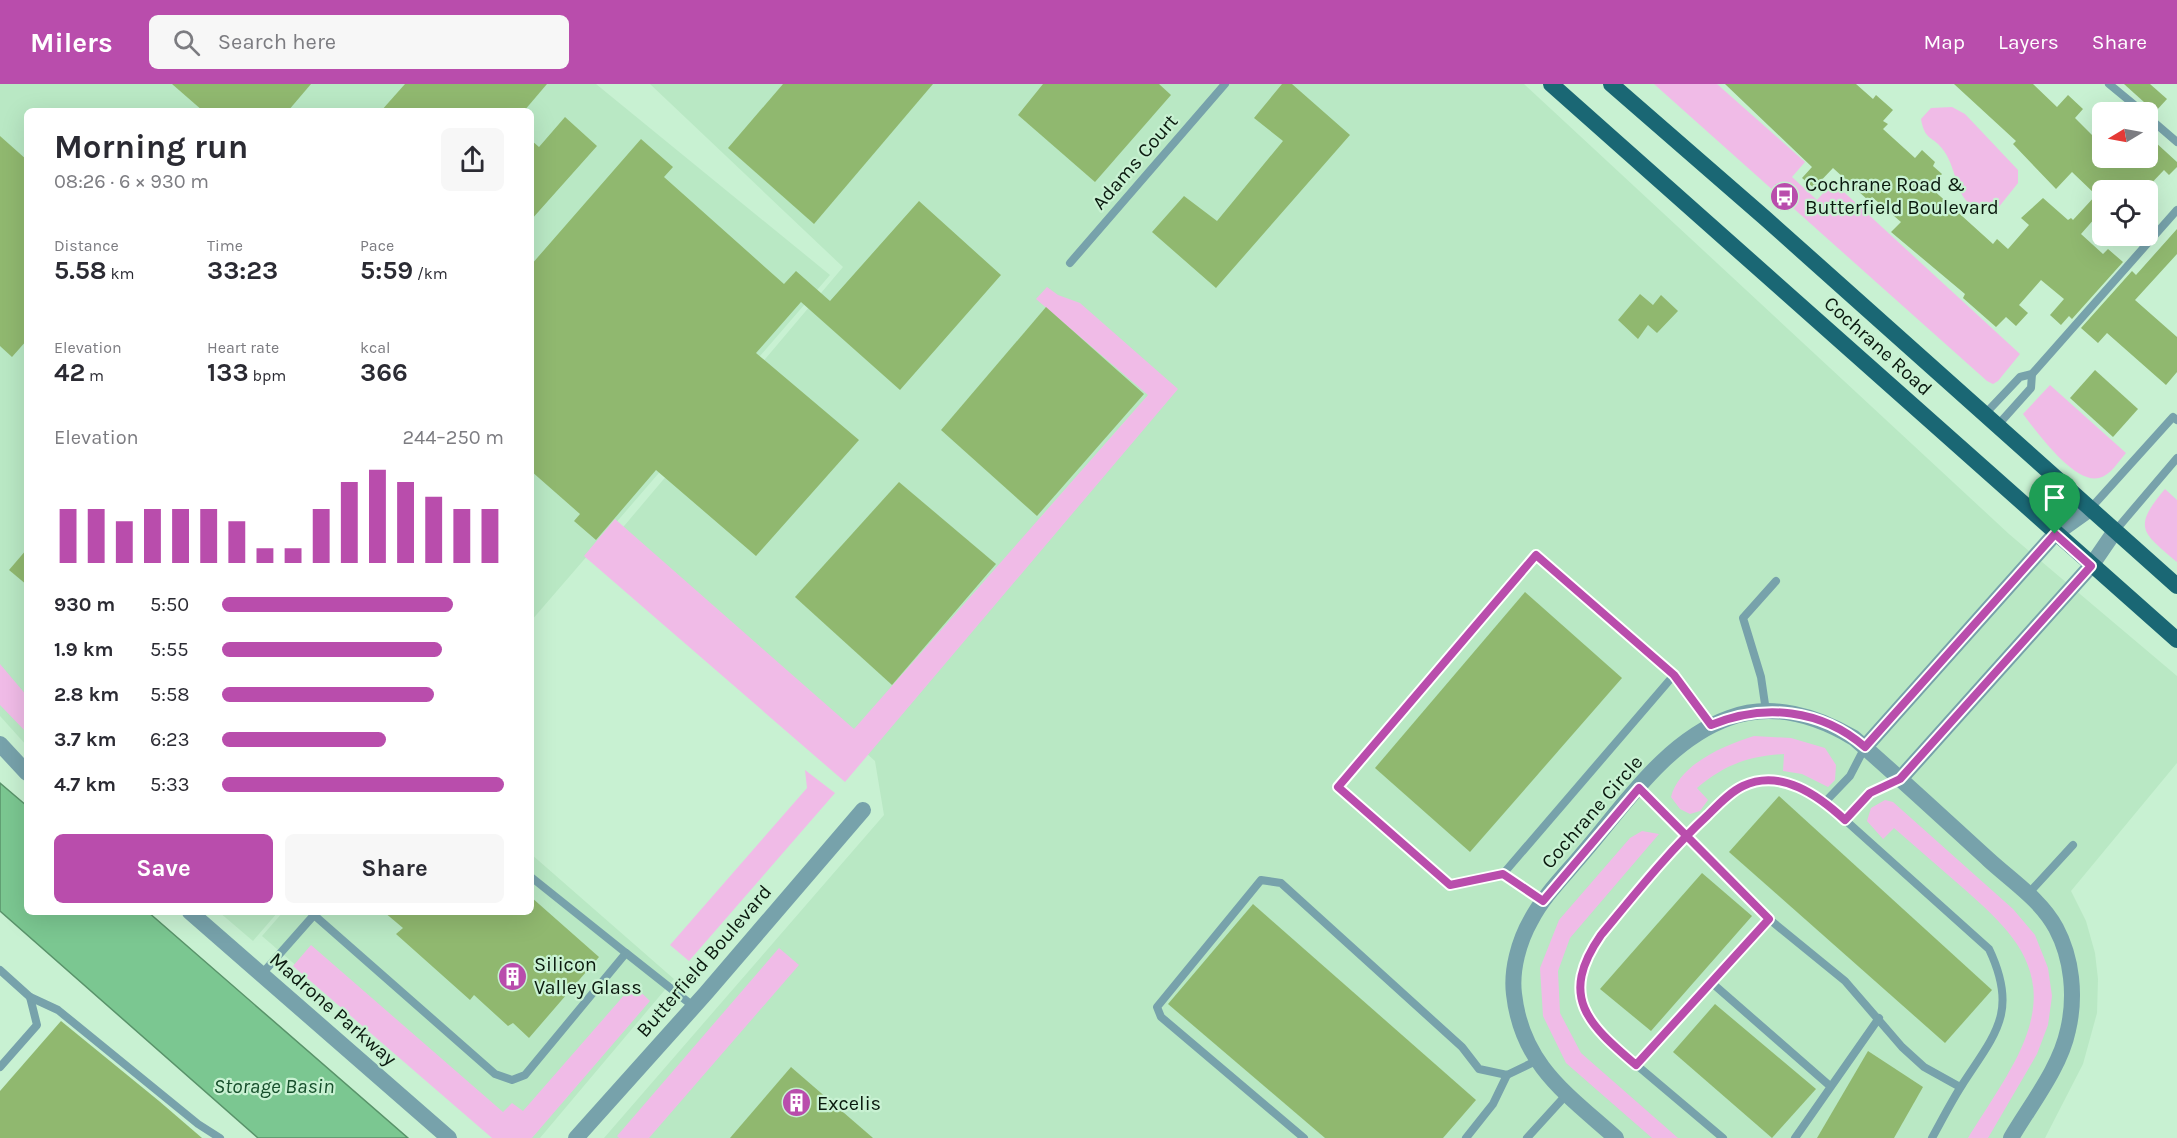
<!DOCTYPE html>
<html lang="en">
<head>
<meta charset="utf-8">
<style>
	body { margin:0; font-family:Karla,sans-serif; background:#f7f7f7; color:#2b2b33; height:100vh; display:flex; flex-direction:column; font-size:22px; white-space:nowrap }
	* { box-sizing:border-box; margin:0 }
	p { font-size:20px; color:#7c7c81 }
	.icon { flex:none; width:33px; height:33px; fill:none; stroke:currentColor; stroke-width:2; stroke-linecap:round; stroke-linejoin:round }
	.map { position:relative; flex:1; overflow:hidden }
	.sheet { position:absolute; left:24px; top:24px; width:510px; height:807px; display:flex; flex-direction:column; background:#fff; border-radius:9px; box-shadow:0 6px 24px #0002 }
	.sheet>* { flex:none }
	.needle { width:39px; rotate:260deg }
	.buttons { position:absolute; left:2092px; top:18px; display:grid; gap:12px }
	.buttons a { display:grid; place-items:center; width:66px; height:66px; border-radius:9px; background:#fff; box-shadow:0 6px 24px #0002; font-size:30px }
	.pin { position:absolute; display:grid; place-items:center; width:51px; height:51px; color:#fff; margin:-62px -26px; border-radius:50% 50% 50% 0; rotate:-45deg; box-shadow:0 0 6px #0007 }
	.pin .icon { rotate:45deg }
	.round { display:grid; place-items:center; flex:none; width:63px; height:63px; border-radius:9px; background:#f7f7f7 }
	.overview { display:flex; align-items:center; justify-content:space-between; height:102px; padding:0 30px }
	h1 { font-size:33px; font-weight:700; line-height:45px }
	.stats { display:grid; grid-template-columns:repeat(3,1fr); gap:9px; height:102px; padding:6px 30px }
	.stats div { display:grid; align-content:center }
	.stats b { font-size:26px; font-weight:700 }
	.stats small { font-size:16px; font-weight:400 }
	.stats p { font-size:16px }
	.chart { height:168px; padding:12px 30px }
	.chart p { display:flex; justify-content:space-between }
	.chart svg { width:100%; height:108px; margin-top:6px; stroke:#b94dac; stroke-width:6 }
	.button { display:flex; gap:12px; margin-top:auto; padding:12px 30px }
	.button a { flex:1; height:69px; border-radius:9px; background:#b94dac; color:#fff; font-size:24px; font-weight:700; line-height:69px; text-align:center }
	.button a+a { background:#f7f7f7; color:#2b2b33 }
	ul { padding:0 30px; list-style:none; font-size:20px }
	li { display:grid; grid-template-columns:96px 72px 1fr; align-items:center; height:45px }
	li i { height:15px; border-radius:8px; background:#b94dac }
	header { display:flex; align-items:center; gap:36px; box-sizing:border-box; height:84px; padding:0 30px; background:#b94dac; color:#fff }
	header strong { font-size:28px }
	nav { display:flex; gap:33px; margin-inline-start:auto; font-size:21px }
	.search { width:420px; height:54px; background:#f7f7f7; display:flex; align-items:center; gap:15px; box-sizing:border-box; padding:0 21px; border-radius:9px; color:#7c7c81; font-size:22px }
	.map>svg:first-child { display:block }
</style>
</head>
<body>
<header>
<strong>Milers</strong>
<div class="search"><svg class="icon" aria-label="search" viewBox="0 0 24 24"><circle cx="10" cy="10" r="6"/><path d="M15 15l6 6"/></svg>Search here</div>
<nav><a>Map</a><a>Layers</a><a>Share</a></nav>
</header>
<div class="map">
<svg width="2177" height="1054" viewBox="0 0 2177 1054">
	<rect width="100%" height="100%" fill="#c8f1d2"/>
	<g fill="#b9e8c4">
		<polygon points="0,0 596,0 830,191 531,537 531,27 27,27 27,662 0,632"/>
		<polygon points="650,0 1524,0 2009,450 2177,592 2177,679 2071,807 2086,837 2095,869 2098,895 2097,929 2083,980 2045,1054 604,1054 884,731 875,677 619,448 843,183"/>
		<polygon points="531,770 674,895 540,1054 495,1054 262,852 283,828 531,828"/>
		<polygon points="219,828 278,828 253,857"/>
	</g>
	<g fill="#f0bbe7">
		<polygon points="1654,0 1717,0 1805,78 1792,93 1817,116 1833,98 2020,270 1998,297 1993,300 1987,297"/>
		<path d="M 1952,23 L 1965,30 L 2018,86 L 2018,99 L 1998,124 C 1952,130 1962,93 1944,67 C 1933,51 1925,58 1921,35 L 1931,24 Z"/>
		<polygon points="1047,203 1058,211 1080,219 1178,305 845,698 584,472 615,435 854,645 1148,311 1036,215"/>
		<path d="M 2050,301 L 2126,369 C 2118,378 2111,391 2099,394 C 2074,400 2037,348 2023,330 Z"/>
		<path d="M 2165,405 L 2177,416 L 2177,478 C 2142,448 2132,444 2165,405 Z"/>
		<polygon points="0,580 27,612 27,649 0,621"/>
		<path d="M 1754,652 L 1791,654 L 1825,664 L 1836,681 L 1835,696 L 1828,703 L 1802,690 L 1783,687 L 1784,670 C 1748,672 1724,681 1697,704 L 1708,716 L 1700,727 L 1690,730 L 1680,725 L 1671,713 C 1679,680 1725,661 1754,652 Z"/>
		<polygon points="805,686 835,709 689,877 670,861 807,704"/>
		<path d="M 1885,716 L 1893,718 L 2013,825 L 2035,851 L 2048,884 L 2052,912 L 2048,941 L 2037,970 L 1988,1054 L 1968,1054 C 1985,1026 2014,985 2025,955 C 2052,885 2012,847 1963,804 C 1940,784 1917,764 1894,744 L 1883,755 L 1867,737 L 1871,724 Z"/>
		<polygon points="1642,747 1659,750 1570,854 1558,887 1560,929 1581,969 1678,1054 1652,1054 1566,979 1543,932 1540,884 1559,836 1630,754"/>
		<polygon points="311,861 503,1028 512,1019 523,1027 633,901 650,917 532,1054 492,1054 293,882"/>
		<polygon points="779,864 799,881 649,1054 619,1054 617,1052"/>
	</g>
	<polygon fill="#7bc791" stroke="#59936a" stroke-width="1.5" points="0,699 27,722 27,828 148,828 408,1054 258,1054 0,827"/>
	<g fill="#90b86f">
		<polygon points="172,0 311,0 288,27 203,27"/>
		<polygon points="405,0 547,0 524,27 381,27"/>
		<polygon points="783,0 933,0 814,140 728,64"/>
		<polygon points="1043,0 1159,0 1171,11 1095,98 1018,31"/>
		<polygon points="1282,0 1292,0 1350,51 1216,204 1152,148 1184,112 1217,137 1283,57 1254,34"/>
		<polygon points="1725,0 1856,0 1873,15 1876,11 1893,26 1883,37 1888,40 1883,45 1915,74 1922,66 1935,78 1933,82 1942,90 1930,103 1993,160 1997,155 2008,165 2029,141 2021,134 2043,114 2068,136 2071,134 2073,136 2096,111 2072,88 2056,105 2013,60 2016,57 1954,0 2033,0 2057,23 2068,11 2083,25 2075,34 2103,62 2103,74 2131,74 2135,77 2138,74 2148,74 2148,63 2154,57 2177,78 2177,83 2169,91 2164,86 2145,106 2103,106 2103,125 2081,150 2103,170 2108,165 2123,178 2072,235 2069,232 2061,241 2050,231 2064,215 2041,196 2019,221 2028,229 2016,242 2006,233 1996,243 1963,214 1965,210 1891,148 1901,138 1872,113 1869,117 1833,84 1814,104 1802,94 1812,83"/>
		<polygon points="2124,0 2150,0 2167,15 2155,28"/>
		<polygon points="565,33 597,62 531,136 531,56 539,63"/>
		<polygon points="0,52 27,76 27,256 12,273 0,262"/>
		<polygon points="641,55 673,83 664,93 784,200 796,187 830,217 919,117 1001,191 900,306 801,218 756,269 859,356 756,472 656,386 596,456 574,437 580,430 531,387 531,181"/>
		<polygon points="2177,145 2177,170 2135,216 2177,253 2177,288 2166,301 2107,249 2098,259 2081,244 2132,187 2136,191"/>
		<polygon points="1640,210 1653,221 1661,211 1678,227 1657,249 1648,241 1638,255 1618,236"/>
		<polygon points="1046,223 1144,310 1037,432 941,346"/>
		<polygon points="2095,286 2138,325 2113,353 2070,314"/>
		<polygon points="899,398 996,480 892,601 795,513"/>
		<polygon points="27,465 27,501 9,486"/>
		<polygon points="1525,508 1622,594 1470,768 1375,684"/>
		<polygon points="1779,712 1992,906 1945,959 1729,768"/>
		<polygon points="1702,789 1752,832 1651,947 1600,905"/>
		<polygon points="531,813 599,873 529,954 513,939 508,942 474,911 470,916 396,850 403,844 384,828 531,828"/>
		<polygon points="1253,820 1476,1016 1443,1054 1325,1054 1168,920"/>
		<polygon points="1715,920 1816,1005 1772,1054 1673,968"/>
		<polygon points="61,937 159,1017 202,1054 0,1054 0,1007"/>
		<polygon points="1868,967 1923,1003 1894,1054 1817,1054"/>
		<polygon points="791,983 873,1054 730,1054"/>
	</g>
	<g fill="none" stroke-linecap="round" stroke-linejoin="round">
		<g stroke="#77a2ab" stroke-width="8">
			<polyline points="2109,0 2143,28"/>
			<polyline points="2148,33 2177,58"/>
			<polyline points="1070,179 1225,0"/>
			<polyline points="1984,331 2020,293 2032,290 2177,126"/>
			<polyline points="1997,342 2031,304 2032,290"/>
			<polyline points="2090,425 2173,333 2177,336"/>
			<polyline points="2115,447 2177,374"/>
			<polygon points="1536,471 1674,591 1503,790 1450,801 1338,703"/>
			<polyline points="1674,591 1711,641"/>
			<polyline points="1766,627 1761,593 1743,534 1776,497"/>
			<polyline points="1639,704 1769,835 1845,897 1902,963 1924,983 1960,1003"/>
			<polyline points="1825,718 1850,692 1865,663"/>
			<polyline points="1845,736 1870,709 1900,695"/>
			<polyline points="1503,790 1543,817"/>
			<polyline points="531,793 626,869"/>
			<polyline points="2028,810 2073,761"/>
			<polyline points="0,886 30,913 37,941 0,983"/>
			<polyline points="261,891 314,831 495,990 512,996 525,991 626,869 693,922"/>
			<polyline points="1712,899 1830,1002"/>
			<polyline points="30,913 58,926 198,1040 220,1054"/>
			<polyline points="1637,981 1769,835"/>
			<polyline points="1304,1054 1161,933 1157,923 1261,796 1281,799 1462,963 1479,985 1507,991 1536,977"/>
			<polyline points="1466,1054 1493,1020 1507,991"/>
			<polyline points="1527,1054 1567,1010"/>
			<path d="M 1723,1054 L 1601,951 C 1572,917 1577,886 1601,851 C 1635,810 1669,767 1708,731 C 1718,721 1730,708 1743,702 C 1770,689 1803,703 1825,718 L 1989,865 C 2019,928 1995,950 1962,1001 C 1951,1018 1942,1036 1932,1054"/>
			<polyline points="1795,1054 1879,934"/>
		</g>
		<g stroke="#77a2ab" stroke-width="16">
			<polyline points="0,660 27,689"/>
			<polyline points="1865,663 2055,450 2090,425"/>
			<polyline points="1900,695 2091,482 2115,447"/>
			<polyline points="190,828 449,1054"/>
			<polyline points="576,1054 706,909 863,726"/>
			<path d="M 1616,1054 C 1567,1010 1522,981 1514,910 C 1511,886 1519,857 1531,836 C 1544,811 1566,790 1584,768 C 1625,720 1667,656 1729,634 C 1772,618 1817,632 1854,654 C 1900,694 1944,735 1989,776 C 2012,797 2041,816 2056,844 C 2072,874 2076,912 2068,946 C 2060,984 2031,1020 2011,1054"/>
		</g>
		<g stroke="#1a6774" stroke-width="16">
			<polyline points="1551,0 2177,556"/>
			<polyline points="1611,0 1765,134 2177,502"/>
		</g>
	</g>
	<g fill="none" stroke-linecap="round" stroke-linejoin="round">
		<defs>
			<path id="route" d="M 2055,450 L 1865,663 C 1821,625 1764,619 1711,641 L 1674,591 L 1536,471 L 1338,703 L 1450,801 L 1503,790 L 1543,817 L 1639,704 L 1769,835 L 1636,981 C 1588,940 1558,913 1601,851 C 1635,810 1669,767 1708,731 C 1718,721 1730,708 1743,702 C 1781,684 1819,712 1845,736 L 1870,709 L 1900,695 L 2091,482 L 2055,450"/>
		</defs>
		<use href="#route" stroke="#fff" stroke-width="12"/>
		<use href="#route" stroke="#b94dac" stroke-width="8"/>
	</g>
	<defs>
		<symbol id="bus-disc" viewBox="-11 -11 22 22"><circle r="9.5" fill="#b94dac" stroke="#c8f1d2"/><path d="M-5-6H5V4H4V6H2V4H-2V6H-4V4H-5ZM-3.5-4V0h7V-4ZM-3.5 1.2v1.5H-2V1.2ZM2 1.2v1.5H3.5V1.2Z" fill="#fff"/></symbol>
		<symbol id="building-disc" viewBox="-11 -11 22 22"><circle r="9.5" fill="#b94dac" stroke="#c8f1d2"/><path d="M-4-6H4V6H1V3H-1V6H-4ZM-2.5-4.3h1.7v1.8h-1.7ZM.8-4.3h1.7v1.8H.8ZM-2.5-1h1.7V.8h-1.7ZM.8-1h1.7V.8H.8Z" fill="#fff"/></symbol>
	</defs>
	<g fill-rule="evenodd">
		<use href="#bus-disc" x="1768" y="96" width="33" height="33"/>
		<use href="#building-disc" x="496" y="876" width="33" height="33"/>
		<use href="#building-disc" x="780" y="1002" width="33" height="33"/>
	</g>
	<g text-anchor="middle" dominant-baseline="central" stroke-width="4.5" stroke-linejoin="round" paint-order="stroke">
		<g font-size="20" fill="#0a190e" stroke="#c8f1d2">
			<text transform="translate(1135 78) rotate(-49)">Adams Court</text>
			<text transform="translate(1878 262) rotate(42)">Cochrane Road</text>
			<text transform="translate(1592 728) rotate(-49)">Cochrane Circle</text>
			<text transform="translate(704 877) rotate(-49)">Butterfield Boulevard</text>
			<text transform="translate(333 925) rotate(41)">Madrone Parkway</text>
		</g>
		<g font-size="20" fill="#0a190e" stroke="#c8f1d2" text-anchor="start">
			<text x="1805" y="100">Cochrane Road &amp;<tspan x="1805" dy="23">Butterfield Boulevard</tspan></text>
			<text x="534" y="880">Silicon<tspan x="534" dy="23">Valley Glass</tspan></text>
			<text x="817" y="1019">Excelis</text>
		</g>
		<g font-size="21" font-style="italic" fill="#164e2b" stroke="#c8f1d2">
			<text x="274" y="1002">Storage Basin</text>
		</g>
	</g>
</svg>
<div class="buttons">
<a><svg class="needle" viewBox="-14 -14 28 28"><path d="M0-13l5 13h-10z" fill="#e53935"/><path d="M0 13l5-13h-10z" fill="#7c7c81"/></svg></a>
<a><svg class="icon" aria-label="locate" viewBox="0 0 24 24"><circle cx="12" cy="12" r="6"/><path d="M12 2v4M12 18v4M2 12h4M18 12h4"/></svg></a>
</div>
<div class="pin" style="left:2055px;top:450px;background:#1e9e55"><svg class="icon" aria-label="arrive" viewBox="0 0 24 24"><path d="M6 21V4h12l-3 4 3 4H6"/></svg></div>
<section class="sheet">
<div class="overview"><div><h1>Morning run</h1><p>08:26 · 6 × 930 m</p></div><a class="round"><svg class="icon" aria-label="share" viewBox="0 0 24 24"><path d="M12 15V3M7 8l5-5 5 5M5 13v7h14v-7"/></svg></a></div>
<div class="stats">
<div><p>Distance</p><b>5.58<small> km</small></b></div>
<div><p>Time</p><b>33:23</b></div>
<div><p>Pace</p><b>5:59<small> /km</small></b></div>
</div>
<div class="stats">
<div><p>Elevation</p><b>42<small> m</small></b></div>
<div><p>Heart rate</p><b>133<small> bpm</small></b></div>
<div><p>kcal</p><b>366</b></div>
</div>
<div class="chart"><p><span>Elevation</span>244–250 m</p>
<svg viewBox="0 0 160 44" preserveAspectRatio="none"><path d="M5 44V22M15 44V22M25 44V27M35 44V22M45 44V22M55 44V22M65 44V27M75 44V38M85 44V38M95 44V22M105 44V11M115 44V6M125 44V11M135 44V17M145 44V22M155 44V22"/></svg>
</div>
<ul>
<li><b>930 m</b>5:50<i style="width:82%"></i></li>
<li><b>1.9 km</b>5:55<i style="width:78%"></i></li>
<li><b>2.8 km</b>5:58<i style="width:75%"></i></li>
<li><b>3.7 km</b>6:23<i style="width:58%"></i></li>
<li><b>4.7 km</b>5:33<i style="width:100%"></i></li>
</ul>
<div class="button"><a>Save</a><a>Share</a></div>
</section>
</div>
</body>
</html>
